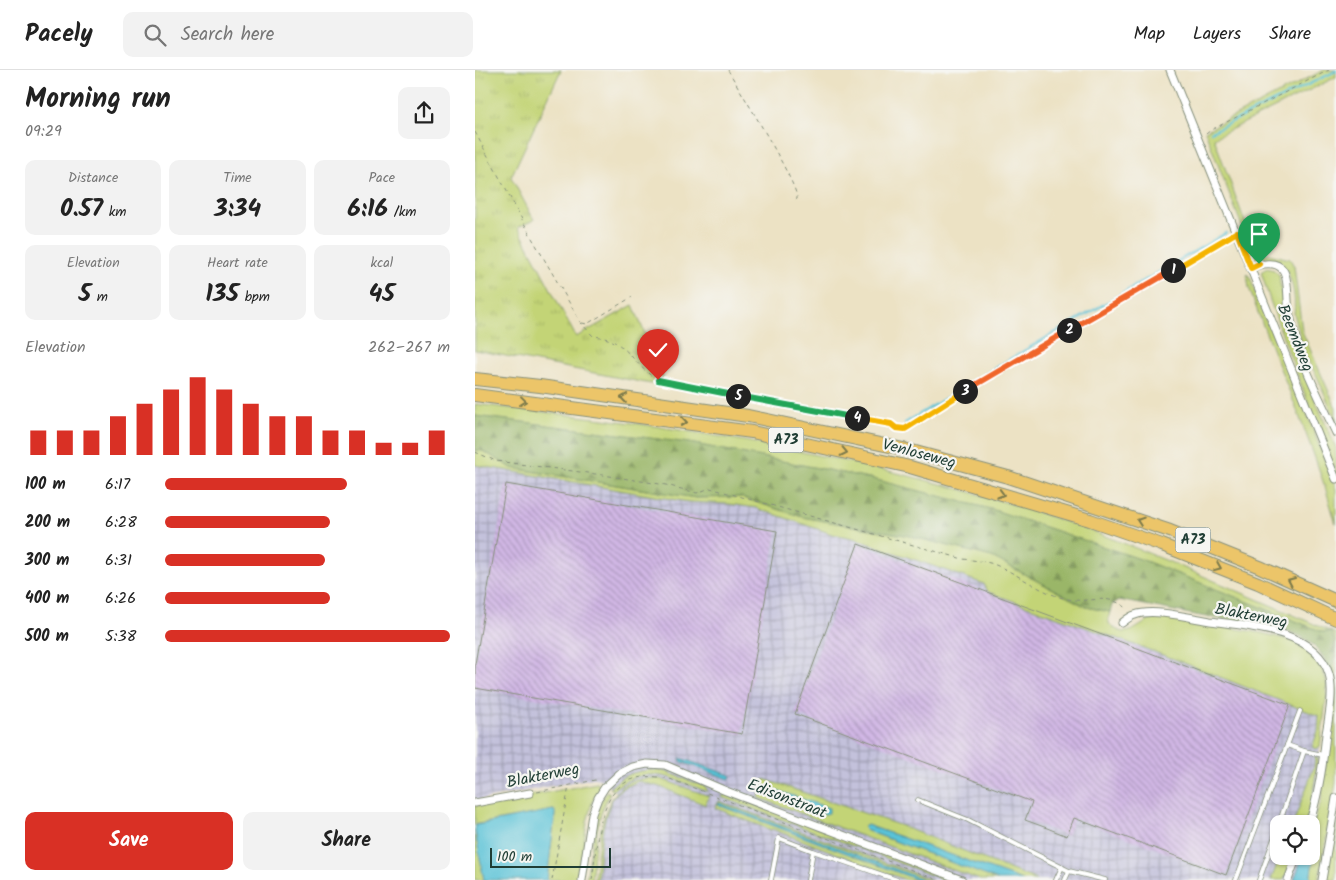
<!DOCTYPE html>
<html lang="en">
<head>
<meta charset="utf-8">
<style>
	body { margin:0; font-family:Kalam,sans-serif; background:#f2f2f2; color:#222; height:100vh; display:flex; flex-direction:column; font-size:19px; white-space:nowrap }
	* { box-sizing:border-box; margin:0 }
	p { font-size:16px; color:#767676 }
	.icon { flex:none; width:28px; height:28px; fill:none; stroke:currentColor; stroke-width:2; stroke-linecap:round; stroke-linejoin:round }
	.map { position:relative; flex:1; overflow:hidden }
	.panel { display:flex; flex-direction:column; background:#fff; width:475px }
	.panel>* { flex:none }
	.fabs { position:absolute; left:795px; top:745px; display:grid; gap:10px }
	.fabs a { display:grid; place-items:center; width:50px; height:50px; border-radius:10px; background:#fff; box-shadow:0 1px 4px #0004; font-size:25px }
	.scale { position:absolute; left:15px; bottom:12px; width:121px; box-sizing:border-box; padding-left:5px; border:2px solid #1f3d34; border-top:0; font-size:14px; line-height:18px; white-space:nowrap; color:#1f3d34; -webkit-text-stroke:4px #f6f6f2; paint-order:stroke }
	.pin { position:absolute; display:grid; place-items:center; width:42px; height:42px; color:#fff; margin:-51px -21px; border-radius:50% 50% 50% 0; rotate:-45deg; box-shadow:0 0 5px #0007 }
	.pin .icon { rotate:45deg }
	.km { position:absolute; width:25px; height:25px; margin:-12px; border-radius:50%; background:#222; color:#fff; font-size:14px; line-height:25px; text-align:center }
	.round { display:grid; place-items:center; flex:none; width:52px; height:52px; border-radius:10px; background:#f2f2f2 }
	.overview { display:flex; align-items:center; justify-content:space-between; height:85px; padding:0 25px }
	h1 { font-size:28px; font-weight:600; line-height:38px }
	.metrics { display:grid; grid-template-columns:repeat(3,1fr); gap:8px; height:85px; padding:5px 25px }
	.metrics div { display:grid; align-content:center; border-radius:10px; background:#f2f2f2; text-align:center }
	.metrics b { font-size:25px; font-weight:600 }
	.metrics small { font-size:14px; font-weight:400 }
	.metrics p { font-size:14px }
	.chart { height:140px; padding:10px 25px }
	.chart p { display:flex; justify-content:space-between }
	.chart svg { width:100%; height:90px; margin-top:5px; stroke:#d93025; stroke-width:6 }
	.action { display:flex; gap:10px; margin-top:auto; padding:10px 25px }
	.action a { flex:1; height:58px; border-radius:10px; background:#d93025; color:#fff; font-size:20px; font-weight:600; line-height:58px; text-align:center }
	.action a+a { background:#f2f2f2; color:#222 }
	ul { padding:0 25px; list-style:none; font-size:16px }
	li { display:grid; grid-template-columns:80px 60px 1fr; align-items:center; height:38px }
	li i { height:12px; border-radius:6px; background:#d93025 }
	header { display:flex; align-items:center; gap:30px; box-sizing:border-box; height:70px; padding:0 25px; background:#fff; border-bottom:1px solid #e0e0e0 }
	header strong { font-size:24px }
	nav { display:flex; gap:28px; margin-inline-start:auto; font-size:18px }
	.search { width:350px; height:45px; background:#f2f2f2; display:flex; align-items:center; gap:12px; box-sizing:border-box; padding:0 18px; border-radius:10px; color:#767676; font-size:19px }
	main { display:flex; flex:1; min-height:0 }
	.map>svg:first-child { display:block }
</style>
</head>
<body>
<header>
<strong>Pacely</strong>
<div class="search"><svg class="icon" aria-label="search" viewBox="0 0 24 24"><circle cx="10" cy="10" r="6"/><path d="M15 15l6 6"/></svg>Search here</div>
<nav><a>Map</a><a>Layers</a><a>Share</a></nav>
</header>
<main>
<section class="panel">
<div class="overview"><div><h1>Morning run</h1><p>09:29</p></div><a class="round"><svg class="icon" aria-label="share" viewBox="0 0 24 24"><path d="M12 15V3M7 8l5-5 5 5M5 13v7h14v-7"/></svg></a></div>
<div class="metrics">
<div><p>Distance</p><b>0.57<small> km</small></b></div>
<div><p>Time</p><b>3:34</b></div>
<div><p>Pace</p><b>6:16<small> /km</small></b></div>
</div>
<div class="metrics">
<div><p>Elevation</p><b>5<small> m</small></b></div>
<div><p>Heart rate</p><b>135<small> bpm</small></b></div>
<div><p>kcal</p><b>45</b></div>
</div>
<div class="chart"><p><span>Elevation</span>262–267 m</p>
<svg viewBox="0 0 160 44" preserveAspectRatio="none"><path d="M5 44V32M15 44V32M25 44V32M35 44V25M45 44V19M55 44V12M65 44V6M75 44V12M85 44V19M95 44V25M105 44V25M115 44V32M125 44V32M135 44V38M145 44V38M155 44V32"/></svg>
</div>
<ul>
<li><b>100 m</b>6:17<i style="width:64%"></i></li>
<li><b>200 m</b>6:28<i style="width:58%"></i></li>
<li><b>300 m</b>6:31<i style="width:56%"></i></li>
<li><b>400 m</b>6:26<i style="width:58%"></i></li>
<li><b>500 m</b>5:38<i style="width:100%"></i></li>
</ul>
<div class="action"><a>Save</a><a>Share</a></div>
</section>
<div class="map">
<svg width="861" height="810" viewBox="0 0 861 810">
	<defs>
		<pattern id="industrial-grid" width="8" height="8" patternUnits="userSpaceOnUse" patternTransform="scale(1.25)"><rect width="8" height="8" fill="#c3c1db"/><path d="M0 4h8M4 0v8" fill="none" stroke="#9e9eb2"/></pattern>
		<pattern id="forest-firs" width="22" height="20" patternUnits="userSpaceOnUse" patternTransform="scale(1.25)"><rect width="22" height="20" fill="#9ab667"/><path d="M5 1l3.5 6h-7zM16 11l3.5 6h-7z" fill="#7d9556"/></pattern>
		<pattern id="park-tufts" width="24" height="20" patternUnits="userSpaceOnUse" patternTransform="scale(1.25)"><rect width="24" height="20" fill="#c3d476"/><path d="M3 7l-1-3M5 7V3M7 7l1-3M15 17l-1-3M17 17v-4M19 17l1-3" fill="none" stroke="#a7b767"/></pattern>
		<pattern id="building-back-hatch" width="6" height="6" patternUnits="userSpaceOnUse" patternTransform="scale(1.25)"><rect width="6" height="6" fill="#d1b7e5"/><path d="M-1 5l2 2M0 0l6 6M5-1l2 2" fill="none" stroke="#a996ba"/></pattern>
	</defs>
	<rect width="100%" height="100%" fill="#f6f6f2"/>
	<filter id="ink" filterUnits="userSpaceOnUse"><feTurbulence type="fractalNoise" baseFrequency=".02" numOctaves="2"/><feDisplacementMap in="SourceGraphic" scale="10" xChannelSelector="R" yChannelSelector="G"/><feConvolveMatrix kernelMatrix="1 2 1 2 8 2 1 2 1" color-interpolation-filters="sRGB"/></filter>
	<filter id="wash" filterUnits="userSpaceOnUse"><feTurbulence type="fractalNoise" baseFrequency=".0096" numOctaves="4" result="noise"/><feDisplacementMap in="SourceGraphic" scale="20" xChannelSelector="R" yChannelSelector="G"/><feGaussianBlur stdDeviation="1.12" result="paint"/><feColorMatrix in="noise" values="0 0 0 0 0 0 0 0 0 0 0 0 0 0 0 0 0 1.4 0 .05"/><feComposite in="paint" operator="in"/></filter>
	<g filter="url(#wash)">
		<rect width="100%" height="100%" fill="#ece2c4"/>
		<polygon fill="url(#industrial-grid)" points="0,395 213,432 254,434 281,438 357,464 378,468 380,466 848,640 836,781 836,754 804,754 804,786 836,786 834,810 120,810 131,739 142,723 127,710 119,708 0,731"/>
		<g fill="#c3d476" stroke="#718855">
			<path d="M 849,0 L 861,0 L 861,7 L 739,68 L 782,185 L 794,184 L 815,189 L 819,196 L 827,261 L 861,338 L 861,351 L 842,306 L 831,287 L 819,243 C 822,230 816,196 802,190 C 792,187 788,192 775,185 L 765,151 L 730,61 Z"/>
			<path d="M 792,198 L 799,200 L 804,205 L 809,245 L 817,273 L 824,292 L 861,378 L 861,407 C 837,338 807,272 786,202 Z"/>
			<path d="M 772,204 L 775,207 L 788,245 L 815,300 L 861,419 L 861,454 C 839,372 802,297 774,218 Z"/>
			<path d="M 0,334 C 55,341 110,346 165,354 C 288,372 413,397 533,433 C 597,452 660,477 721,503 C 767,523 812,542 857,562 L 861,564 L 861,713 L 844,810 L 835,810 L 842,766 L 838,764 L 836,766 L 836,759 L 846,732 L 860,624 L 855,602 L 857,562 L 848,562 L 668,490 L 519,440 L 394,408 L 214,373 L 0,346 Z"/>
			<path d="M 0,380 L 8,381 L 37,398 L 221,428 L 266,427 L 327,447 L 435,466 L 517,487 L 611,537 L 635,542 L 633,550 L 635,555 C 654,571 661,555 678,549 C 682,547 687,547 691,547 L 787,563 L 818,571 L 838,584 L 844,591 L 851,609 L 852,624 L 845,677 L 841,679 L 837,677 L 843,661 L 844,646 L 699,589 L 513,522 L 509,514 L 378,468 L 357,464 L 281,438 L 254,434 L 213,432 L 0,395 Z"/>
			<polygon points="840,686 843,689 837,731 830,754 818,754 839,697"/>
			<path d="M 176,700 L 189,701 L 231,717 L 233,722 C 198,709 171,692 138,720 L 135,718 C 146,705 160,701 176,700 Z"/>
			<path d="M 175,708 L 186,709 L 234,726 L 231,735 L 185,717 L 164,711 C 157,714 149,717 143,722 C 126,738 125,788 122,810 L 119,810 C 124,779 123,731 152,713 C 159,709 167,709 175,708 Z"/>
			<polygon points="289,709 424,755 562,810 547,810 392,755 390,757 390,760 523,810 505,810 284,728"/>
			<polygon points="122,713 124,715 125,719 117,732 112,752 103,810 72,810 80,745 79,740 3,754 0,756 0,736"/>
			<path d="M 132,721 L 135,723 C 120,748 120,781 116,810 L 111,810 L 122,743 L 125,733 Z"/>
			<polygon points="251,724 480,810 470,810 246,727"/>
			<polygon points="244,731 457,810 450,810 244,733 243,735 443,810 431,810 297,759 296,760 240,738"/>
			<polygon points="861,748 861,810 851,810"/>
			<polygon points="0,761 9,810 0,810"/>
			<polygon points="805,786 818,786 809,810 796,810"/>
		</g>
		<path fill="url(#forest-firs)" stroke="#5c7a4e" d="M 0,346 L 214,373 L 394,408 L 519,440 L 668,490 L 848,562 L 857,562 C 861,575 861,590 855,602 C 850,588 843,577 830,569 C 802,552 759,552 726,546 C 699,541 672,535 644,530 L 637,535 L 635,542 L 612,537 L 517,487 L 435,466 L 327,447 L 266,427 L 221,428 L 37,398 L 8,381 L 0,380 Z"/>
		<polygon fill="url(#park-tufts)" stroke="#718855" points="0,0 86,0 36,107 59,150 43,157 101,267 158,235 192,317 0,280"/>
		<g fill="#5ac2d7" stroke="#3c8086">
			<polygon points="205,688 255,705 256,707 254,709 207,692"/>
			<polygon points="289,716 354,738 354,743 350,744 345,743 291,723 288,720"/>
			<polygon points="244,733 450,810 443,810 243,735"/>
			<polygon points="78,740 80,741 80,745 72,810 9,810 0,761 1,755"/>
			<polygon points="392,755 547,810 523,810 390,760 389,757"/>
			<polygon points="838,763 842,766 835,810 819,810 828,786 836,786"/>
		</g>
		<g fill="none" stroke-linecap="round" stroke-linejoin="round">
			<g stroke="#5ac2d7" stroke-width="2.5">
				<polyline points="736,62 861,1"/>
				<polyline points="430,353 530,292 751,163"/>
			</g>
		</g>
		<g id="blocks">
			<g fill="url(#building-back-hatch)">
				<polygon points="31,414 302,461 267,664 0,618 0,594"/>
				<polygon points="383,474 815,635 751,805 599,748 592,766 572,758 550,750 557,732 320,644"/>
			</g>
		</g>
	</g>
	<g filter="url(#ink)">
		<use href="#blocks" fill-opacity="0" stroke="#86907c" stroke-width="1"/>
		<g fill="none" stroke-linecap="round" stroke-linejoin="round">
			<defs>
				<g id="service">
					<polyline points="812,675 829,681 848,685"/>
					<polyline points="443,730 493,750 594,801 630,810"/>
					<polyline points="804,754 829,681"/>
					<polyline points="338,781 422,810"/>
					<polyline points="296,810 304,768 338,781 333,810"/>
					<polyline points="581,810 587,797"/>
					<polyline points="590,810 594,801"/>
					<polyline points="761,810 825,641"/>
					<polyline points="784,810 804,755"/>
				</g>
				<g id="minor">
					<polyline points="695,0 861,409"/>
					<path d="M 776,198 C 785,194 801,190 808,200 C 814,209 812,230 814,241 C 817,256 822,272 826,286 C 836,312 849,338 861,363"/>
					<path d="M 647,553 C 651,550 655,546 660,545 C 678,538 716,548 735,551 C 772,556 841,560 854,604 C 859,622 854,646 851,664 C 848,694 844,725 834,754"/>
					<polyline points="0,733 55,723"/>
					<polyline points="107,810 117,744 123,728 130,717 144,704 158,697 172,694 190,695 251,721 487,810"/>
					<polyline points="813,810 822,786"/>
					<polyline points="847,810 861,728"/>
				</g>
				<g id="motorway">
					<polyline points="0,309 65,316 273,346 433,380 533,407 695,461 785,497 861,531"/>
					<polyline points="0,325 277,362 435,397 615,450 687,475 783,513 861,549"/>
				</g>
			</defs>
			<use href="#service" stroke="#86907c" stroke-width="5.5"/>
			<use href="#minor" stroke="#86907c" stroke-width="9"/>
			<use href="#motorway" stroke="#86907c" stroke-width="14"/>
			<g stroke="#86907c" stroke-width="1" stroke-dasharray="4 4" stroke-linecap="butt">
				<path d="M 253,0 C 264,19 324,115 322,129 L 318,131"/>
				<path d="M 0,62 L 57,168 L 106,253 L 118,266 C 154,269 156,295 183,310 L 415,354 L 421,358 L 430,359 L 550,285 L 754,166"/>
				<polyline points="731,64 736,60 854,0"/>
				<polyline points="107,253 112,254 157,227"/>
				<path d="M 0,382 L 21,391 L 128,405 L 191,415 L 222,423 L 235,418 L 488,489 C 497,490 506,491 515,493 C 543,502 569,527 599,530 C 621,532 633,523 653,539"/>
				<polyline points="62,722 120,710 124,711"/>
				<polyline points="77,810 94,716"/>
				<path d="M 117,810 C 124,760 123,693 195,709 L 463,810"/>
			</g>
			<use href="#service" stroke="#fff" stroke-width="4"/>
			<use href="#minor" stroke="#fff" stroke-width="7"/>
			<use href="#motorway" stroke="#ecc569" stroke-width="12"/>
		</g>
		<defs><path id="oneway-chevron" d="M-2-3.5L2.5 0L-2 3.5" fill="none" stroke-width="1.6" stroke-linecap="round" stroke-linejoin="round" transform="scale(1.25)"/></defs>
		<g stroke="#7b7a4c">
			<use href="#oneway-chevron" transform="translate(149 328) rotate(-172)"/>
			<use href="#oneway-chevron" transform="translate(48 331) rotate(7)"/>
			<use href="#oneway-chevron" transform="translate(209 352) rotate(8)"/>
			<use href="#oneway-chevron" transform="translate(369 382) rotate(12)"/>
			<use href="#oneway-chevron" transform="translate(526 424) rotate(16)"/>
			<use href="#oneway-chevron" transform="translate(665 451) rotate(-161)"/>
			<use href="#oneway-chevron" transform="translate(743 497) rotate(22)"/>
			<use href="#oneway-chevron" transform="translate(816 511) rotate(-156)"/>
		</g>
	</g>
	<g fill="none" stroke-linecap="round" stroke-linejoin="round" filter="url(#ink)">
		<defs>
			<polyline id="split-1" points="698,200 762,162 776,198 784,194"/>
			<polyline id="split-2" points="594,260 698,200"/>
			<polyline id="split-3" points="490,321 594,260"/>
			<polyline id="split-4" points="382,348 416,354 421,358 430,359 490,321"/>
			<polyline id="split-5" points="263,326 382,348"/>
			<polyline id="split-6" points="183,310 263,326"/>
		</defs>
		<use href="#split-1" stroke="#fff" stroke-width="10"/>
		<use href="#split-2" stroke="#fff" stroke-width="10"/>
		<use href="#split-3" stroke="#fff" stroke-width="10"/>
		<use href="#split-4" stroke="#fff" stroke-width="10"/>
		<use href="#split-5" stroke="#fff" stroke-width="10"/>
		<use href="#split-6" stroke="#fff" stroke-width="10"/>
		<use href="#split-1" stroke="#f5b400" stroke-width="6"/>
		<use href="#split-2" stroke="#f0652b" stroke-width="6"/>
		<use href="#split-3" stroke="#f0652b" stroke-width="6"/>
		<use href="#split-4" stroke="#f5b400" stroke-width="6"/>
		<use href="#split-5" stroke="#22a559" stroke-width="6"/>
		<use href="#split-6" stroke="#22a559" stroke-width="6"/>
	</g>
	<g text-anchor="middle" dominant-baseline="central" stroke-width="4.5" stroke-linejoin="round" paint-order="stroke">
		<g fill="#f6f6f2" stroke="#60746d" stroke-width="1">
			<rect x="293.5" y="357.5" width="35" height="25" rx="4"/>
			<rect x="700.5" y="457.5" width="35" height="25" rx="4"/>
		</g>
		<g font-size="15" font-weight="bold" fill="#1f3d34">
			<text x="311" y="370">A73</text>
			<text x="718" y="470">A73</text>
		</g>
		<g font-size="16" fill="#1f3d34" stroke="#f6f6f2">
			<text transform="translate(820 268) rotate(68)">Beemdweg</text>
			<text transform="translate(444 384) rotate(15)">Venloseweg</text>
			<text transform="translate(776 546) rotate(11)">Blakterweg</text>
			<text transform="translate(68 706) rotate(-11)">Blakterweg</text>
			<text transform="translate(312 729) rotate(21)">Edisonstraat</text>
		</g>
	</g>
</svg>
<div class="fabs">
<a><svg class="icon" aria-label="locate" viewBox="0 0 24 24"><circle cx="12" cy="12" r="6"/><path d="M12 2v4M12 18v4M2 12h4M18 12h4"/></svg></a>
</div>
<div class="scale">100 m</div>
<div class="pin" style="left:784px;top:194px;background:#1e9e55"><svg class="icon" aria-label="arrive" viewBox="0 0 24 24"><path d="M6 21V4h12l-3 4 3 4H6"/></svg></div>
<div class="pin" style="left:183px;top:310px;background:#d93025"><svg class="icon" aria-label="check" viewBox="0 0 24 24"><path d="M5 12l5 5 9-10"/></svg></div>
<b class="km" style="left:698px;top:200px">1</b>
<b class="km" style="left:594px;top:260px">2</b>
<b class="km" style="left:490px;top:321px">3</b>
<b class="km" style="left:382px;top:348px">4</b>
<b class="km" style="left:263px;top:326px">5</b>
</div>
</main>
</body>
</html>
